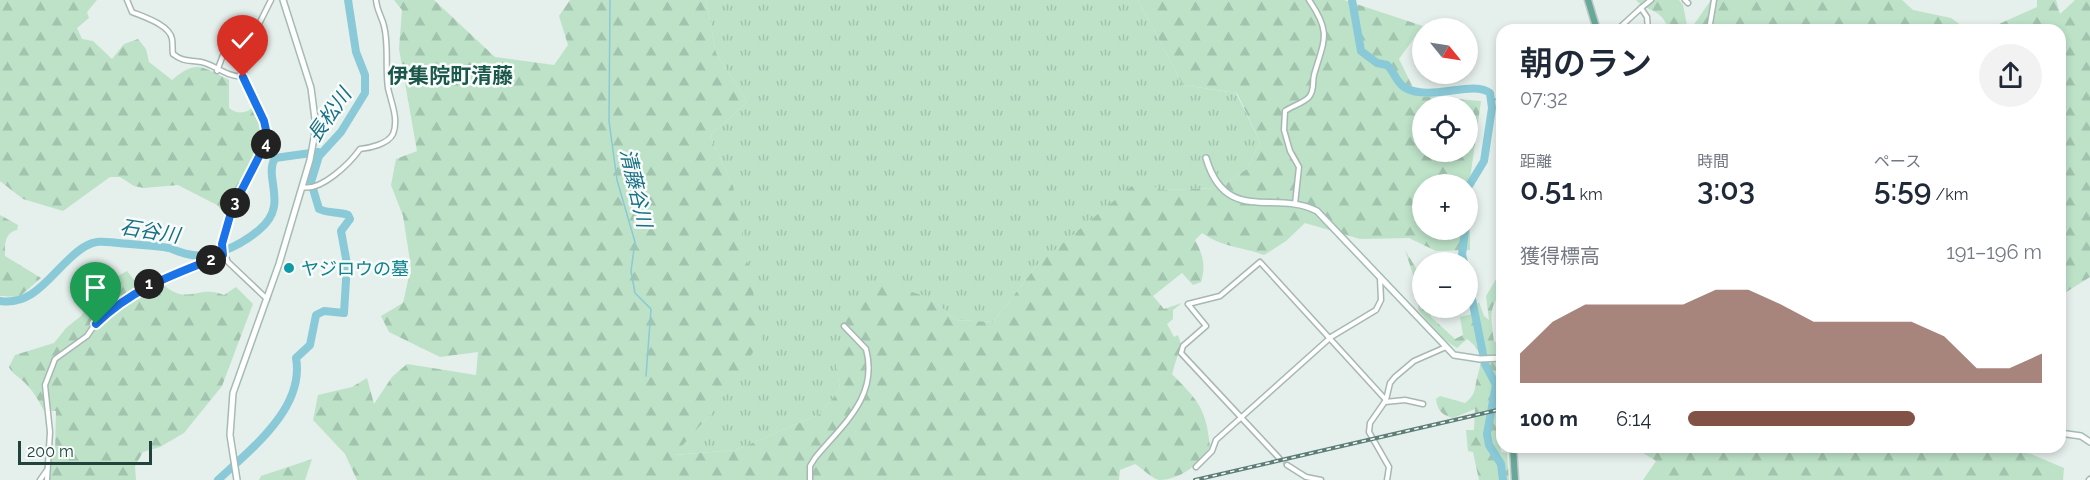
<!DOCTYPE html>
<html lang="ja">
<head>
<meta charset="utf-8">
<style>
	body { margin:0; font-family:Raleway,"Noto Sans JP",sans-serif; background:#f2f2f3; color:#1f2937; height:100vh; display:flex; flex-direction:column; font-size:22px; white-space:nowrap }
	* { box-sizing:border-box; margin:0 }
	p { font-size:20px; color:#747a83 }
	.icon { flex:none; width:33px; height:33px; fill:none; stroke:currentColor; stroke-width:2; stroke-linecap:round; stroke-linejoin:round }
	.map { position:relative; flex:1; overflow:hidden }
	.details { position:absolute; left:1496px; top:24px; width:570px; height:429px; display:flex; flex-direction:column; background:#fff; border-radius:18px; box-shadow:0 3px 9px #0003 }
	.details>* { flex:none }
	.needle { width:39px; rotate:120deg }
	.controls { position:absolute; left:1412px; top:18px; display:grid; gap:12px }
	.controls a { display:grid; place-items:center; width:66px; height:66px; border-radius:50%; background:#fff; box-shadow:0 3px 9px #0003; font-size:30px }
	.scale { position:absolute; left:18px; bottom:15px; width:134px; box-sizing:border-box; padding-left:6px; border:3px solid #22433b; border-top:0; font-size:16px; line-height:21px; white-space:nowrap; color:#22433b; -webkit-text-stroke:4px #f7fbf9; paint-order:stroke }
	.pin { position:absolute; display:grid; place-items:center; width:51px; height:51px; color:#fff; margin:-62px -26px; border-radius:50% 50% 50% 0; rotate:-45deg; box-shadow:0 0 6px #0007 }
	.pin .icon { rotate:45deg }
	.km { position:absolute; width:30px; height:30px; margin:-15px; border-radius:50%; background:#222; color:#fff; font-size:16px; line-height:30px; text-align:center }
	.round { display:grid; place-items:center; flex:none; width:63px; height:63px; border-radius:32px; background:#f2f2f3 }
	.head { display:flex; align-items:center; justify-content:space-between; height:102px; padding:0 24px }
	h1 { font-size:33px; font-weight:600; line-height:45px }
	.stats { display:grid; grid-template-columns:repeat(3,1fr); gap:9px; height:102px; padding:6px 24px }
	.stats div { display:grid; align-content:center }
	.stats b { font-size:30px; font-weight:600 }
	.stats small { font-size:16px; font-weight:400 }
	.stats p { font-size:16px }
	.chart { height:168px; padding:12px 24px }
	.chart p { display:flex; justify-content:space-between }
	.chart svg { width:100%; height:108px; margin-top:6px; fill:#825246; opacity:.7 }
	ul { padding:0 24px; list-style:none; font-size:20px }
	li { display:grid; grid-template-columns:96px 72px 1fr; align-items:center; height:45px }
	li i { height:15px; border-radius:8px; background:#825246 }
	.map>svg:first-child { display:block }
</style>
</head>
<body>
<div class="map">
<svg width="2090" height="480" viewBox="0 0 2090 480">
	<defs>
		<pattern id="grass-tufts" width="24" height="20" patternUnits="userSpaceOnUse" patternTransform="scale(1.5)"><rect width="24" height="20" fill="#bde2c8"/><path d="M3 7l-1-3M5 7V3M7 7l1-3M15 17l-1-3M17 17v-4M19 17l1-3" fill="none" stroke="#a2c3ad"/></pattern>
		<pattern id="forest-firs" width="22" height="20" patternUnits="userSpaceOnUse" patternTransform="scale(1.5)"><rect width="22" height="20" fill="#bde2c8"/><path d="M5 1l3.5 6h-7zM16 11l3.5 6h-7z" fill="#a2c3ad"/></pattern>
	</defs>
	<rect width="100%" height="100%" fill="#e5efeb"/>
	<polygon fill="url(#grass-tufts)" points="706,0 1138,0 1183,85 1236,93 1260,142 1247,169 1218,188 1162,190 1039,263 993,322 955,320 931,298 836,364 840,389 820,414 736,450 673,455 714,410 733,186 710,136 747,102 716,53"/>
	<g fill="url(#forest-firs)" fill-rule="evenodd">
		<path d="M 0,0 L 97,0 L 87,12 L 89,18 L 77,28 L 82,39 L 93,41 L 112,59 L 124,44 L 138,39 L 146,49 L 149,62 L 172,80 C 197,59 202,67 229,80 L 229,108 C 238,115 247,114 255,105 L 263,127 L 264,144 L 226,216 L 217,205 L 178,185 L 144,188 L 134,186 L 120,177 L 110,177 L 63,211 L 23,199 L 0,181 Z"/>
		<path d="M 394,0 L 434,0 L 495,57 L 554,65 L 568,45 L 559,16 L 570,0 L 706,0 L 716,53 L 747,102 L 710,136 L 733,186 L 762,339 L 714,410 L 674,455 L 736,450 L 820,414 L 840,389 L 836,364 L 844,318 L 880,282 L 931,298 L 955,320 L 993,322 L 1039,263 L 1139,180 L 1162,190 L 1218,188 L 1247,169 L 1260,142 L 1237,93 L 1183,85 L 1138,0 L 1344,0 L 1423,26 L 1399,59 L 1417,96 L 1481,101 L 1470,179 L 1470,250 L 1436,251 L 1409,238 L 1360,239 L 1305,223 L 1286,241 L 1264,255 C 1240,246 1224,248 1202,233 L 1195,240 C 1203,255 1206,265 1201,282 L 1193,285 L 1182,273 L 1153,296 L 1164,309 L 1182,303 L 1173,310 L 1173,319 L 1167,324 L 1174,337 L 1178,335 L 1181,344 L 1172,374 C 1198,401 1206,407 1210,447 C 1200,463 1181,480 1159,480 C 1151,478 1142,468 1135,464 L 1120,470 L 1119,480 L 357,480 L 345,454 L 313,420 L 318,395 L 352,387 L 367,378 L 374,404 L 392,377 L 407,364 L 476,375 L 478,352 L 440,357 L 389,332 L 381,316 L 403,303 L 411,267 L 403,216 L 391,185 L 396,159 L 417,151 L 399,49 L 402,10 ZM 1422,106 L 1467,106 L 1467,152 L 1422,152 ZM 1422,184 L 1467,184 L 1467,230 L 1422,230 Z"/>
		<path d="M 1636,0 L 1679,0 L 1683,5 L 1688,30 L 1669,30 C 1661,7 1648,13 1636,0 Z"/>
		<polygon points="1711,0 1902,0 1913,10 1951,18 1968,30 1690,30"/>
		<polygon points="2037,0 2056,0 2060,14 2075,0 2090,0 2090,277 2060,296 2060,30 1992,30 1999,24 2037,7"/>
		<path d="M 0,215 L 18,225 L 17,230 C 4,233 5,245 5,256 L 41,278 L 19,297 L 0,296 Z"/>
		<path d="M 1405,250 L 1422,278 L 1422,308 L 1430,308 L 1431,317 L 1455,339 L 1463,335 L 1460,317 L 1476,313 L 1475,306 L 1479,302 L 1484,316 L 1489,320 L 1486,296 L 1501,271 L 1501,295 C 1487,306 1492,325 1494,341 L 1497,343 L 1497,366 L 1501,377 L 1501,427 L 1498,433 L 1501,452 L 1507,453 L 1509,480 L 1479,480 L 1473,452 L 1468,451 L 1466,430 L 1474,430 L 1475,409 L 1453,418 C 1442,416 1437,409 1436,399 L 1440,396 L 1465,403 C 1476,394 1474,391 1477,378 C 1482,360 1484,352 1467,339 L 1457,348 C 1440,339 1430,323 1418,310 L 1419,293 Z"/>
		<path d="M 127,271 L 134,280 L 158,279 C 186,310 196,283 224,295 L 236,287 L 253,304 L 222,386 L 184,433 L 160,447 L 143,452 L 135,466 L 136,480 L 37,480 L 55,454 L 56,411 L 44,411 C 39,401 32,389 23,381 C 17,375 13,375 9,367 L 15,355 L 54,343 L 66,328 L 81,316 L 108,281 Z"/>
		<polygon points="1634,447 1994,447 2031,454 2064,468 2063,480 1643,480 1656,461"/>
		<polygon points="312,459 305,480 259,480 261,476"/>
	</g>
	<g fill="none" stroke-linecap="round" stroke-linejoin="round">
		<g stroke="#8ac9d7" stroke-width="1.5">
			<polyline points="610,0 609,121 617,180 635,242 631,271 635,293 651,309 646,376"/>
			<polyline points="1493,98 1502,103"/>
		</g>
		<g stroke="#8ac9d7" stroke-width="8">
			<path d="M 1352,0 L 1361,51 L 1377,63 L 1387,65 C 1394,71 1396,82 1404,87 C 1429,103 1473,79 1490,93 L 1492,108 L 1484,161 L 1467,189"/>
			<polyline points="1464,262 1462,255 1465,230"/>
			<polyline points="1467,274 1485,364 1496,385 1487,434 1489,445 1501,464 1503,480"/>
			<path d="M 0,301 C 38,307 55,265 84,247 C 98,239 105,242 119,243 C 136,245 153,245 169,248 C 175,250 181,253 187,254 C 211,260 240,246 259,230 C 290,205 263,178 275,158 L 318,152"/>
			<path d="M 218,480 C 251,449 305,408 296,358 L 310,345 L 316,315 L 324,311 L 344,313 L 347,264 L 341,231 L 350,219 L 348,215 C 338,211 329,214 319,209 L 311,182 L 319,156 L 341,132 L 365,93 L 365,75 L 356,52 L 348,0"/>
		</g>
		<polyline stroke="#becdc8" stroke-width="4" stroke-dasharray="4 2" stroke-linecap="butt" points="1279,458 1287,465"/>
		<defs>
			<g id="street">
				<path d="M 127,0 L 132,12 C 144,17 170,25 172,39 C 173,44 172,49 173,54 C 183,62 189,60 201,62 C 216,65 224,76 243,77"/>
				<polyline points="1685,0 1688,3"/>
				<polyline points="1641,8 1651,0"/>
				<polyline points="1617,30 1641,8 1647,17 1648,30"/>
				<polyline points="1709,30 1714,0"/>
				<polyline points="217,71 231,34"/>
				<path d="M 302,187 C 321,192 350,163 360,149 C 370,148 388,144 393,134 C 399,119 391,102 388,88 C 385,68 389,45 384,26 C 382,17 377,11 376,0"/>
				<path d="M 1295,204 L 1299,167 L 1290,151 L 1284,130 L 1285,111 C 1292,106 1304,103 1309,97 C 1315,90 1312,83 1314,75 C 1324,40 1332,33 1309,0"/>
				<polyline points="267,299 228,262 222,248 232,209 268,139 264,121 246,86 243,64 247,48 271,0"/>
				<polyline points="1385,402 1405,400 1423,404"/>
				<polyline points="1279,458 1181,353 1183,346 1206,326 1188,304 1220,296 1260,262 1386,400"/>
				<polyline points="1287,465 1306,477 1321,480"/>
				<polyline points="1196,467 1212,451 1216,440 1331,337 1376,310 1381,300 1380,278"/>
				<polyline points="40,480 47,470"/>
				<polyline points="47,480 50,432 45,385 55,359 87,336 96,323 123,300 163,278 223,255"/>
				<path d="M 810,480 L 810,466 L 815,458 C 842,425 879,397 866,349 L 844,326"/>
				<polyline points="1387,480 1389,467 1369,432 1370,423 1386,400 1390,383 1395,377 1414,361 1446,347"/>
				<polyline points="2089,480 2090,479"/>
			</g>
			<g id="secondary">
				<path d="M 1206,158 C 1226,226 1275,189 1317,211 L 1454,355 L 1480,359 L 1502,358"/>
				<polyline points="2060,433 2081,436 2090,442"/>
				<polyline points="237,480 230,435 233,393 279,264 310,160 316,127 311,88 283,0"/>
			</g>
			<g id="primary">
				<polyline points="1588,0 1597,30"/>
				<polyline points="1513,447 1515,480"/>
			</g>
		</defs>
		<use href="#street" stroke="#a7b8b3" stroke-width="7"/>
		<use href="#secondary" stroke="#a3bcb4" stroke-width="8"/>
		<use href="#primary" stroke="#c1cac8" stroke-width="9"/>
		<use href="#street" stroke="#fff" stroke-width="4"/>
		<use href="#secondary" stroke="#fff" stroke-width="5"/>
		<use href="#primary" stroke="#67a899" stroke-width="6"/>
		<defs>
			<polyline id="rail" points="1195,480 1502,409"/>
		</defs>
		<use href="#rail" stroke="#5d7e76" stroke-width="4"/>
		<use href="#rail" stroke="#f7fbf9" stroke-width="1.5" stroke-dasharray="4.5" stroke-linecap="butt"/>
	</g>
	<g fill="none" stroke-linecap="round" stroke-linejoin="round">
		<defs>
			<path id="route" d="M 96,324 C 132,288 177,273 223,255 L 222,244 L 232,209 L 268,139 L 264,121 L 243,77"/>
		</defs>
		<use href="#route" stroke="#fff" stroke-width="12"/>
		<use href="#route" stroke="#1a73e8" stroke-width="8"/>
	</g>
	<circle fill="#0f9aa8" stroke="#f7fbf9" stroke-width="2" cx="289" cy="268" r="6"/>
	<g text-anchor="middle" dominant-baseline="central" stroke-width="5" stroke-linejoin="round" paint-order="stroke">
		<g font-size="18" fill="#0d838f" stroke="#f7fbf9" text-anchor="start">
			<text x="301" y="268">ヤジロウの墓</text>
		</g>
		<g font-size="20" font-style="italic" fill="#176f85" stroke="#f7fbf9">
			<text transform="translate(329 115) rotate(-55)">長松川</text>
			<text transform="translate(636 188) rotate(77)">清藤谷川</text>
			<text transform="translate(150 231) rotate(9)">石谷川</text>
		</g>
		<g font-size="21" font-weight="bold" fill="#1c574b" stroke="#f7fbf9">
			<text x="450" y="75">伊集院町清藤</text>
		</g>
	</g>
</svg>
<div class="controls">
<a><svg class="needle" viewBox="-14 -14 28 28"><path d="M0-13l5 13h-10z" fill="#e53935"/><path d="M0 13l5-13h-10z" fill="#747a83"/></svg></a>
<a><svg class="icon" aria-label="locate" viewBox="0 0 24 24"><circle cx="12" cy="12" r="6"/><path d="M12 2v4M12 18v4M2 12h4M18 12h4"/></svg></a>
<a>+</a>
<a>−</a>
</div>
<div class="scale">200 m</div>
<div class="pin" style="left:96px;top:324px;background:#1e9e55"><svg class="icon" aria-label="arrive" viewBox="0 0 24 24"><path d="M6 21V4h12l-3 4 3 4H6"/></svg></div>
<div class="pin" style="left:243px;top:77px;background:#d93025"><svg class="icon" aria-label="check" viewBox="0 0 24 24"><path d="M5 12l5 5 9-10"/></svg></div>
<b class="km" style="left:149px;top:284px">1</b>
<b class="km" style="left:211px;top:260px">2</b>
<b class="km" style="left:235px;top:203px">3</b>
<b class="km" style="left:266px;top:144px">4</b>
<section class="details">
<div class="head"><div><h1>朝のラン</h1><p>07:32</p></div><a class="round"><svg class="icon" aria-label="share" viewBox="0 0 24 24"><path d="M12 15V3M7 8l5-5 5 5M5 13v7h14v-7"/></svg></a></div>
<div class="stats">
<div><p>距離</p><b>0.51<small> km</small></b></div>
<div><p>時間</p><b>3:03</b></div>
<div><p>ペース</p><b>5:59<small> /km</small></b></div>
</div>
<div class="chart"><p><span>獲得標高</span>191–196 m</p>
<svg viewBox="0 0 160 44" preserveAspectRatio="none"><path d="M0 44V32L10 19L20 12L30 12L40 12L50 12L60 6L70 6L80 12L90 19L100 19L110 19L120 19L130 25L140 38L150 38L160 32V44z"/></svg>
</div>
<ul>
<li><b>100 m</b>6:14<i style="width:64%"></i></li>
</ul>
</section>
</div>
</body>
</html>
